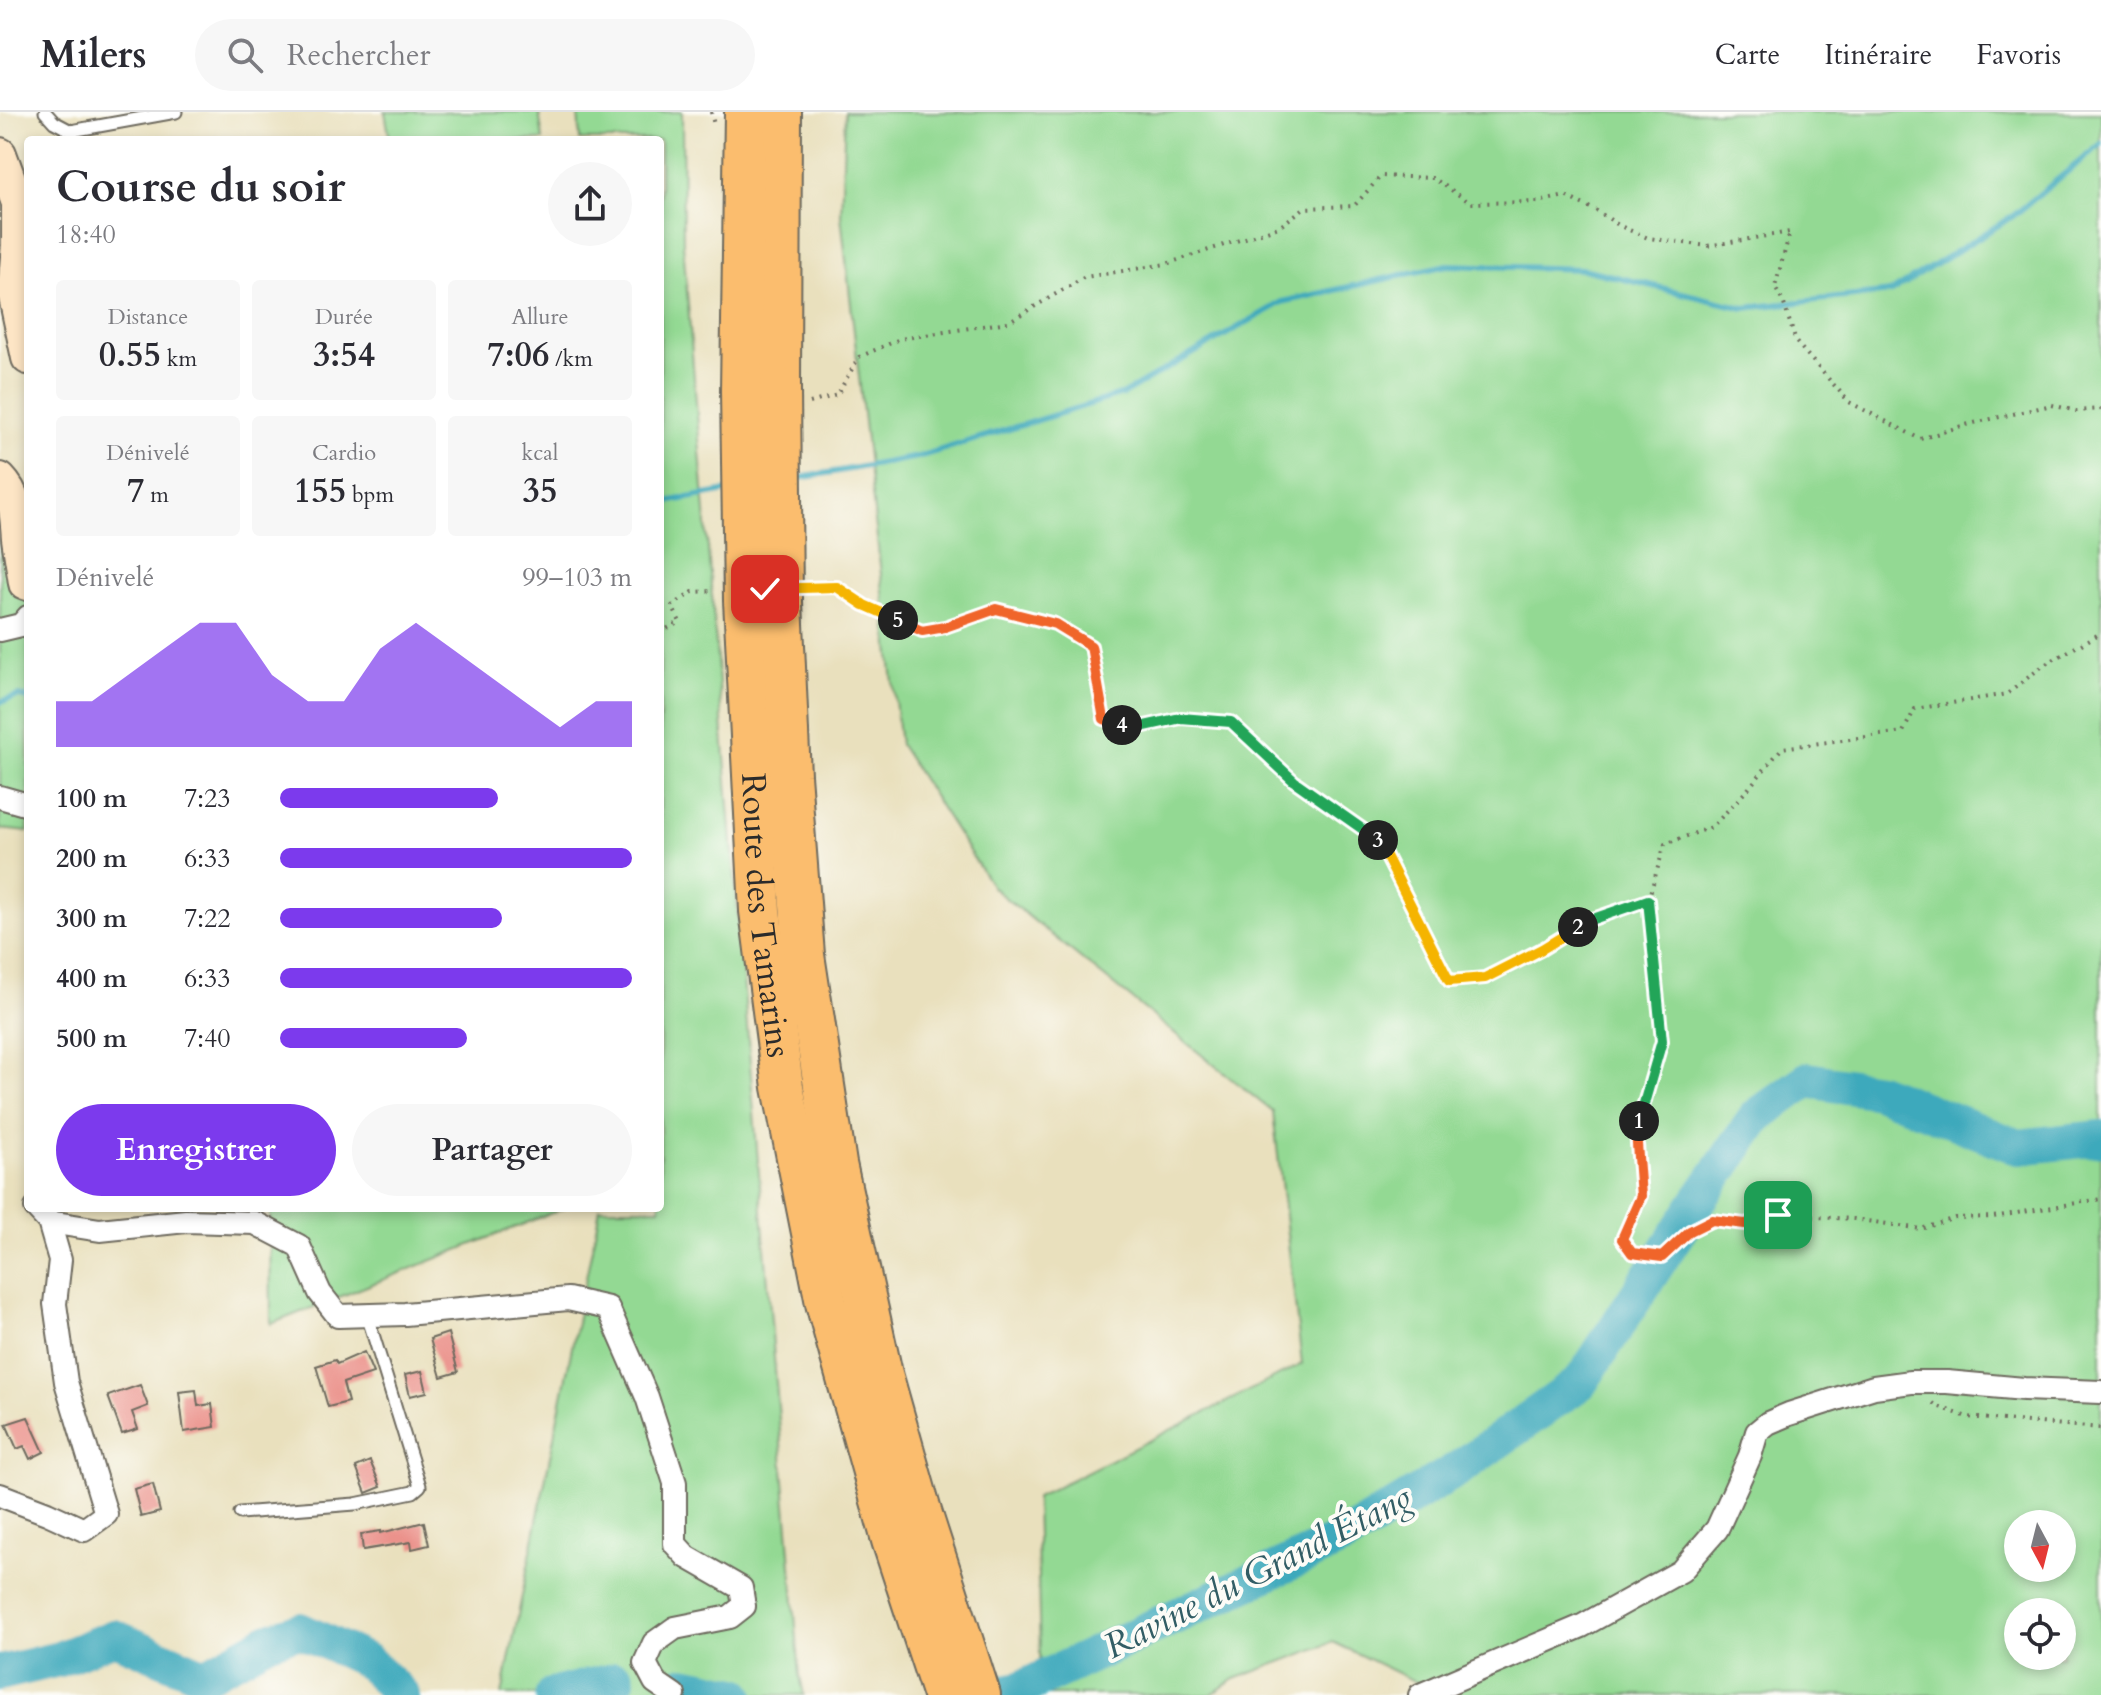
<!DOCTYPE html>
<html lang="fr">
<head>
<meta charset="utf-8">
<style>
	body { margin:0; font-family:Cardo,serif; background:#f7f7f7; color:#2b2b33; height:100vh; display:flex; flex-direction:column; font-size:30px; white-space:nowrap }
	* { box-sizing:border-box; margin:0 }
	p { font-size:26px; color:#7c7c81 }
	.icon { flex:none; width:44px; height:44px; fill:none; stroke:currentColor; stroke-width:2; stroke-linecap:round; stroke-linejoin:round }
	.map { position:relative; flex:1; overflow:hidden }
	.sheet { position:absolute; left:24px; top:24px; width:640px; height:1076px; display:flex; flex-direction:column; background:#fff; border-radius:8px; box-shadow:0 4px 12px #0003 }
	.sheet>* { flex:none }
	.needle { width:52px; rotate:173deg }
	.fabs { position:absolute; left:2004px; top:1398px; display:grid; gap:16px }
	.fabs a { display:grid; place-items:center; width:72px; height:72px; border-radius:50%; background:#fff; box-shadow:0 4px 12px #0003; font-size:40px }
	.pin { position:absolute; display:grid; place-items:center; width:68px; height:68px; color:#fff; margin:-34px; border-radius:16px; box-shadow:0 4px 12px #0006 }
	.km { position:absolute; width:40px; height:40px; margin:-20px; border-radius:50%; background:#222; color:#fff; font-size:22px; line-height:40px; text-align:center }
	.round { display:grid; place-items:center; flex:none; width:84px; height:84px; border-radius:42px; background:#f7f7f7 }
	.headline { display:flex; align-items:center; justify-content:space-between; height:136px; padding:0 32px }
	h1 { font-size:44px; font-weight:800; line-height:60px }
	.figures { display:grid; grid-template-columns:repeat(3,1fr); gap:12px; height:136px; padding:8px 32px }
	.figures div { display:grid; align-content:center; border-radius:8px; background:#f7f7f7; text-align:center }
	.figures b { font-size:34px; font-weight:800 }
	.figures small { font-size:22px; font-weight:400 }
	.figures p { font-size:22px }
	.chart { height:224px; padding:16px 32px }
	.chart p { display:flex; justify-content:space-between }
	.chart svg { width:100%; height:144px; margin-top:8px; fill:#7c3aed; opacity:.7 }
	.action { display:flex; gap:16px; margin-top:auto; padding:16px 32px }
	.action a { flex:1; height:92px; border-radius:48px; background:#7c3aed; color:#fff; font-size:32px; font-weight:800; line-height:92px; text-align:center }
	.action a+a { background:#f7f7f7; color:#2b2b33 }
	ul { padding:0 32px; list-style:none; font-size:26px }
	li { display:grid; grid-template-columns:128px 96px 1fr; align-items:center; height:60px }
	li i { height:20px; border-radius:10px; background:#7c3aed }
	header { display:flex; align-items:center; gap:48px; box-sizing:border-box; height:112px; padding:0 40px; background:#fff; border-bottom:2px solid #e1e1e2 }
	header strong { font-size:38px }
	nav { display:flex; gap:44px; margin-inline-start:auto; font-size:28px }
	.search { width:560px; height:72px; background:#f7f7f7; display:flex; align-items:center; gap:20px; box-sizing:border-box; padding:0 28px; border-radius:44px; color:#7c7c81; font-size:30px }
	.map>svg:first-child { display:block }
</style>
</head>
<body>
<header>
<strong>Milers</strong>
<div class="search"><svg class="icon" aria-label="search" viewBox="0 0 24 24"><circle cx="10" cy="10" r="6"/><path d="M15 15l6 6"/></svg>Rechercher</div>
<nav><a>Carte</a><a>Itinéraire</a><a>Favoris</a></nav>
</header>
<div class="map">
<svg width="2101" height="1583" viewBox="0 0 2101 1583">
	<rect width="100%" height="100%" fill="#fdfcf7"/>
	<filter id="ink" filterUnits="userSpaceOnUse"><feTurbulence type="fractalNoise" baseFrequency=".0125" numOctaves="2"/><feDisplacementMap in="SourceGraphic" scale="16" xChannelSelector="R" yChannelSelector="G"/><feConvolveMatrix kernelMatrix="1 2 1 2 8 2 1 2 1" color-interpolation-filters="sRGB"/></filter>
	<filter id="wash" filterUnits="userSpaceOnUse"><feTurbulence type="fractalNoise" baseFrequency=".006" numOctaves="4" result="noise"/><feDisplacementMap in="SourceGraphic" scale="32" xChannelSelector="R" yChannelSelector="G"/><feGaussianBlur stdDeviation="1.8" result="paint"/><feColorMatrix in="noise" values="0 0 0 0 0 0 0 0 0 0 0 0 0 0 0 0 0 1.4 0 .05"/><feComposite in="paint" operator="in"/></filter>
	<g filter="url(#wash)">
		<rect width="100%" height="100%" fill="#e9e0bd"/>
		<g fill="#93d993" stroke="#5f825f" stroke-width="2" fill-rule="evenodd">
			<polygon points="385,0 539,0 543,28 390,28"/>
			<polygon points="578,0 682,0 683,131 800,1564 804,1583 502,1583 600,1096 660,1096 660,28 580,28"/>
			<path d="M 845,0 L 2101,0 L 2101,1583 L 1443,1583 L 1333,1530 L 1235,1567 L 1210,1583 L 1041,1583 L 1036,1385 L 1302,1252 L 1273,1000 L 993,776 L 900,633 L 841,103 ZM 2018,1412 L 2062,1412 L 2062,1456 L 2018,1456 ZM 2018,1500 L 2062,1500 L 2062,1544 L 2018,1544 Z"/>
			<polygon points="28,424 28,720 0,717 0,425"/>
			<polygon points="270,1096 564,1096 271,1212"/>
		</g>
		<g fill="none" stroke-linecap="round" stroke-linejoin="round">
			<g stroke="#3da9bc" stroke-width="6">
				<polyline points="794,367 918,345 1123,282 1282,190 1447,153 1583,157 1744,196 1891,180 2013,104 2101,32"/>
				<polyline points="660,391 727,379"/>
				<polyline points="0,590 19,584 28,586"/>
			</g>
			<g stroke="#3da9bc" stroke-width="36">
				<polyline points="0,1561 59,1547 114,1525 205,1564 270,1528 300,1518 367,1549 402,1583"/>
				<polyline points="684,1572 737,1583"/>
				<polyline points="553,1583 617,1568"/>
				<polyline points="991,1583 1020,1577 1343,1426 1458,1357 1580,1271 1697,1091 1757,1004 1807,968 1878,979 2018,1035 2101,1026"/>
			</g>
		</g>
		<g id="blocks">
			<g fill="#eb928b">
				<polygon points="448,1221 458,1260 441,1265 430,1227"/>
				<polygon points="364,1240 373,1261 343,1271 348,1290 328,1295 316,1254 335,1248 337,1252"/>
				<polygon points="422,1259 427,1280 410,1284 405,1263"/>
				<polygon points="140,1273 148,1294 132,1300 138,1317 122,1322 108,1284"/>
				<polygon points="196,1278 198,1294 212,1292 215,1315 184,1320 179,1280"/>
				<polygon points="28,1305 44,1340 30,1347 24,1334 17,1337 6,1312"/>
				<polygon points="370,1349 381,1375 366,1381 356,1355"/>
				<polygon points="153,1372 160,1400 141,1405 134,1377"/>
				<polygon points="424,1410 429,1433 412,1437 411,1430 363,1438 361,1422 381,1419 381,1421"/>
			</g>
		</g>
	</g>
	<g filter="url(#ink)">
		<use href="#blocks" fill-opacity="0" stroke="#6e6a5e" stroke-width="2"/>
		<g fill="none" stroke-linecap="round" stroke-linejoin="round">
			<defs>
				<g id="lane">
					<polyline points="45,0 54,10 71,19 176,0"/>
					<polyline points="240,1401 355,1392 413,1380 420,1374 367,1203"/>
				</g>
				<g id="street">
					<polyline points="0,518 21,513 28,505"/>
					<polyline points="0,685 28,693"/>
					<polyline points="49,1110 100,1118 186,1109 255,1111 299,1134 320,1181 338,1204 405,1202 568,1187 608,1196 647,1285 675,1371 675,1432 687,1445 741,1476 744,1494 730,1505 675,1516 654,1531 645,1551 655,1570 674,1583"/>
					<polyline points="0,1383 47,1401 84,1418 106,1402 66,1270 55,1192 60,1148 49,1110 36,1096"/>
					<polyline points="1420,1583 1582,1514 1681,1459 1717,1417 1750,1344 1757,1320 1768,1311 1789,1302 1874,1275 1911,1270 1947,1270 2024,1277 2101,1280"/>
				</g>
				<g id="secondary">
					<polyline points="0,42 18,91 18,133 14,180 28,246"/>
					<path d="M 0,367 C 17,384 16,404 18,426 C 20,441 23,456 25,471 L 28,472"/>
				</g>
				<g id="highway">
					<polyline points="780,276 781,0"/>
					<polyline points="741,279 745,0"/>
					<path id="s1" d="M 744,488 L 760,799 L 783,975 L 826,1191 L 892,1428 L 943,1583"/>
					<polyline points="782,490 790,663 804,843 836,1052 882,1262 921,1400 980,1583"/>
				</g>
			</defs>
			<use href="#lane" stroke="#6e6a5e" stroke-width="15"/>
			<use href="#street" stroke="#6e6a5e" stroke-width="26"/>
			<use href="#secondary" stroke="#6e6a5e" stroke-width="36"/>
			<use href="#highway" stroke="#6e6a5e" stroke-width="44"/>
			<g stroke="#6e6a5e" stroke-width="4" stroke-dasharray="2 6" stroke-linecap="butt">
				<polyline points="711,0 714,13"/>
				<polyline points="810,291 837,283 859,245 900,227 1008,210 1085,165 1166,152 1279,115 1304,96 1354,94 1381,64 1433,66 1471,91 1538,90 1565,84 1597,99 1620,114 1648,126 1707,134 1790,120 1775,175 1784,192 1796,230 1849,290 1920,327 1965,313 2052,293 2076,299 2101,297"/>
				<polyline points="811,476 837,475 864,493 922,519 945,515 996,497 1055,512 1091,534 1104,607 1131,617 1181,606 1231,610 1294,669 1377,727 1449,869 1485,866 1542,837 1590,808 1648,788 1665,732 1712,715 1748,677 1782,636 1903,620 1915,597 2007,582 2044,553 2101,521"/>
				<polyline points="660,520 680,510 672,494 693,480 715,479"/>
				<polyline points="1648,788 1662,929 1636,1019 1641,1084 1622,1127 1632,1141 1662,1145 1690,1119 1712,1108 1745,1112 1778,1103 1854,1107 1921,1117 1955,1106 1993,1105 2101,1087"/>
				<polyline points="1933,1291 1937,1294 1967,1305 2101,1316"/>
			</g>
			<use href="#lane" stroke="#fff" stroke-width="11"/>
			<use href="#street" stroke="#fff" stroke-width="22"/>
			<use href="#secondary" stroke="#fde5c5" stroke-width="32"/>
			<use href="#highway" stroke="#fbbd6e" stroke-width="40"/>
			<defs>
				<g id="highway-bridge">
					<polyline points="780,276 782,490"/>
					<polyline points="741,279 744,488"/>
				</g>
			</defs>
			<use href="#highway-bridge" stroke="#6e6a5e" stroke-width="44" stroke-linecap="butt"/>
			<use href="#highway-bridge" stroke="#fbbd6e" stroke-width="40"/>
		</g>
	</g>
	<g fill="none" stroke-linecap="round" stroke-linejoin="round" filter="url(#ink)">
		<defs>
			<polyline id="split-1" points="1639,1009 1636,1019 1641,1084 1622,1127 1632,1141 1662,1145 1690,1119 1712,1108 1745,1112 1778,1103"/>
			<polyline id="split-2" points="1578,815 1590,808 1648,788 1662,929 1639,1009"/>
			<polyline id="split-3" points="1378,728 1449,869 1485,866 1542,837 1578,815"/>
			<polyline id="split-4" points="1122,613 1131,617 1181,606 1231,610 1294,669 1378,728"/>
			<polyline id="split-5" points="898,508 922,519 945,515 996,497 1055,512 1091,534 1104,607 1122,613"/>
			<polyline id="split-6" points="765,477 837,475 864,493 898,508"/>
		</defs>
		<use href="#split-1" stroke="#fff" stroke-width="16"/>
		<use href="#split-2" stroke="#fff" stroke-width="16"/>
		<use href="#split-3" stroke="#fff" stroke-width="16"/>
		<use href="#split-4" stroke="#fff" stroke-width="16"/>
		<use href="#split-5" stroke="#fff" stroke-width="16"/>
		<use href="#split-6" stroke="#fff" stroke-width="16"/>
		<use href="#split-1" stroke="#f0652b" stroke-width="10"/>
		<use href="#split-2" stroke="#22a559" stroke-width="10"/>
		<use href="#split-3" stroke="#f5b400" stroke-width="10"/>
		<use href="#split-4" stroke="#22a559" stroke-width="10"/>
		<use href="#split-5" stroke="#f0652b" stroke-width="10"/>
		<use href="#split-6" stroke="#f5b400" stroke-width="10"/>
	</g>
	<g text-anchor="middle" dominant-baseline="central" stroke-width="8" stroke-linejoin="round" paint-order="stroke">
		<g font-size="34" fill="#2b2b2b" stroke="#fdfcf7">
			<text stroke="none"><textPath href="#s1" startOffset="316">Route des Tamarins</textPath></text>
		</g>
		<g font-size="36" font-style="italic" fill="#325d65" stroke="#fdfcf7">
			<text transform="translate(1258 1460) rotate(-27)">Ravine du Grand Étang</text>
		</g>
	</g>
</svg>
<div class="fabs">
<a><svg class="needle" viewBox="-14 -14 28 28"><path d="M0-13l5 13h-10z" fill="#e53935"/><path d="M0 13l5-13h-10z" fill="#7c7c81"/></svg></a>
<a><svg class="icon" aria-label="locate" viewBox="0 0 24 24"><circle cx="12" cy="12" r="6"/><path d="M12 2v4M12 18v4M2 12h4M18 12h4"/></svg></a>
</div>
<div class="pin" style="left:1778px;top:1103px;background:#1e9e55"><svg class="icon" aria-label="arrive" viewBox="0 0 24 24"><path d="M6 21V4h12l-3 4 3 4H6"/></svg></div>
<div class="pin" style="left:765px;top:477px;background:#d93025"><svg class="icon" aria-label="check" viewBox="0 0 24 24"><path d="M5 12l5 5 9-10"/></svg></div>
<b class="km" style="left:1639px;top:1009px">1</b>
<b class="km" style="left:1578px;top:815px">2</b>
<b class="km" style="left:1378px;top:728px">3</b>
<b class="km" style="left:1122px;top:613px">4</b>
<b class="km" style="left:898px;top:508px">5</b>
<section class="sheet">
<div class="headline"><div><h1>Course du soir</h1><p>18:40</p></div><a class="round"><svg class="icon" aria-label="share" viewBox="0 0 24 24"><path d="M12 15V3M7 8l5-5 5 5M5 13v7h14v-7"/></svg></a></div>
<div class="figures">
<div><p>Distance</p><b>0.55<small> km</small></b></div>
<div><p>Durée</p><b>3:54</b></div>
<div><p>Allure</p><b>7:06<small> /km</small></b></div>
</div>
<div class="figures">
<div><p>Dénivelé</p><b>7<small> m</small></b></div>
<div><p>Cardio</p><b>155<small> bpm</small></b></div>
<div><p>kcal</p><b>35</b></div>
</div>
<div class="chart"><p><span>Dénivelé</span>99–103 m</p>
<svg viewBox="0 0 160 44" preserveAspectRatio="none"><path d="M0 44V30L10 30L20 22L30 14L40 6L50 6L60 22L70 30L80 30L90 14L100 6L110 14L120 22L130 30L140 38L150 30L160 30V44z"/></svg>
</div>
<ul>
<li><b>100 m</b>7:23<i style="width:62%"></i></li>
<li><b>200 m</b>6:33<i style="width:100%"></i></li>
<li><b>300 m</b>7:22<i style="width:63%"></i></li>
<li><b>400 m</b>6:33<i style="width:100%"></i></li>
<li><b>500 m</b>7:40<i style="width:53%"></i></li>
</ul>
<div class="action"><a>Enregistrer</a><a>Partager</a></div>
</section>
</div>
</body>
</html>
